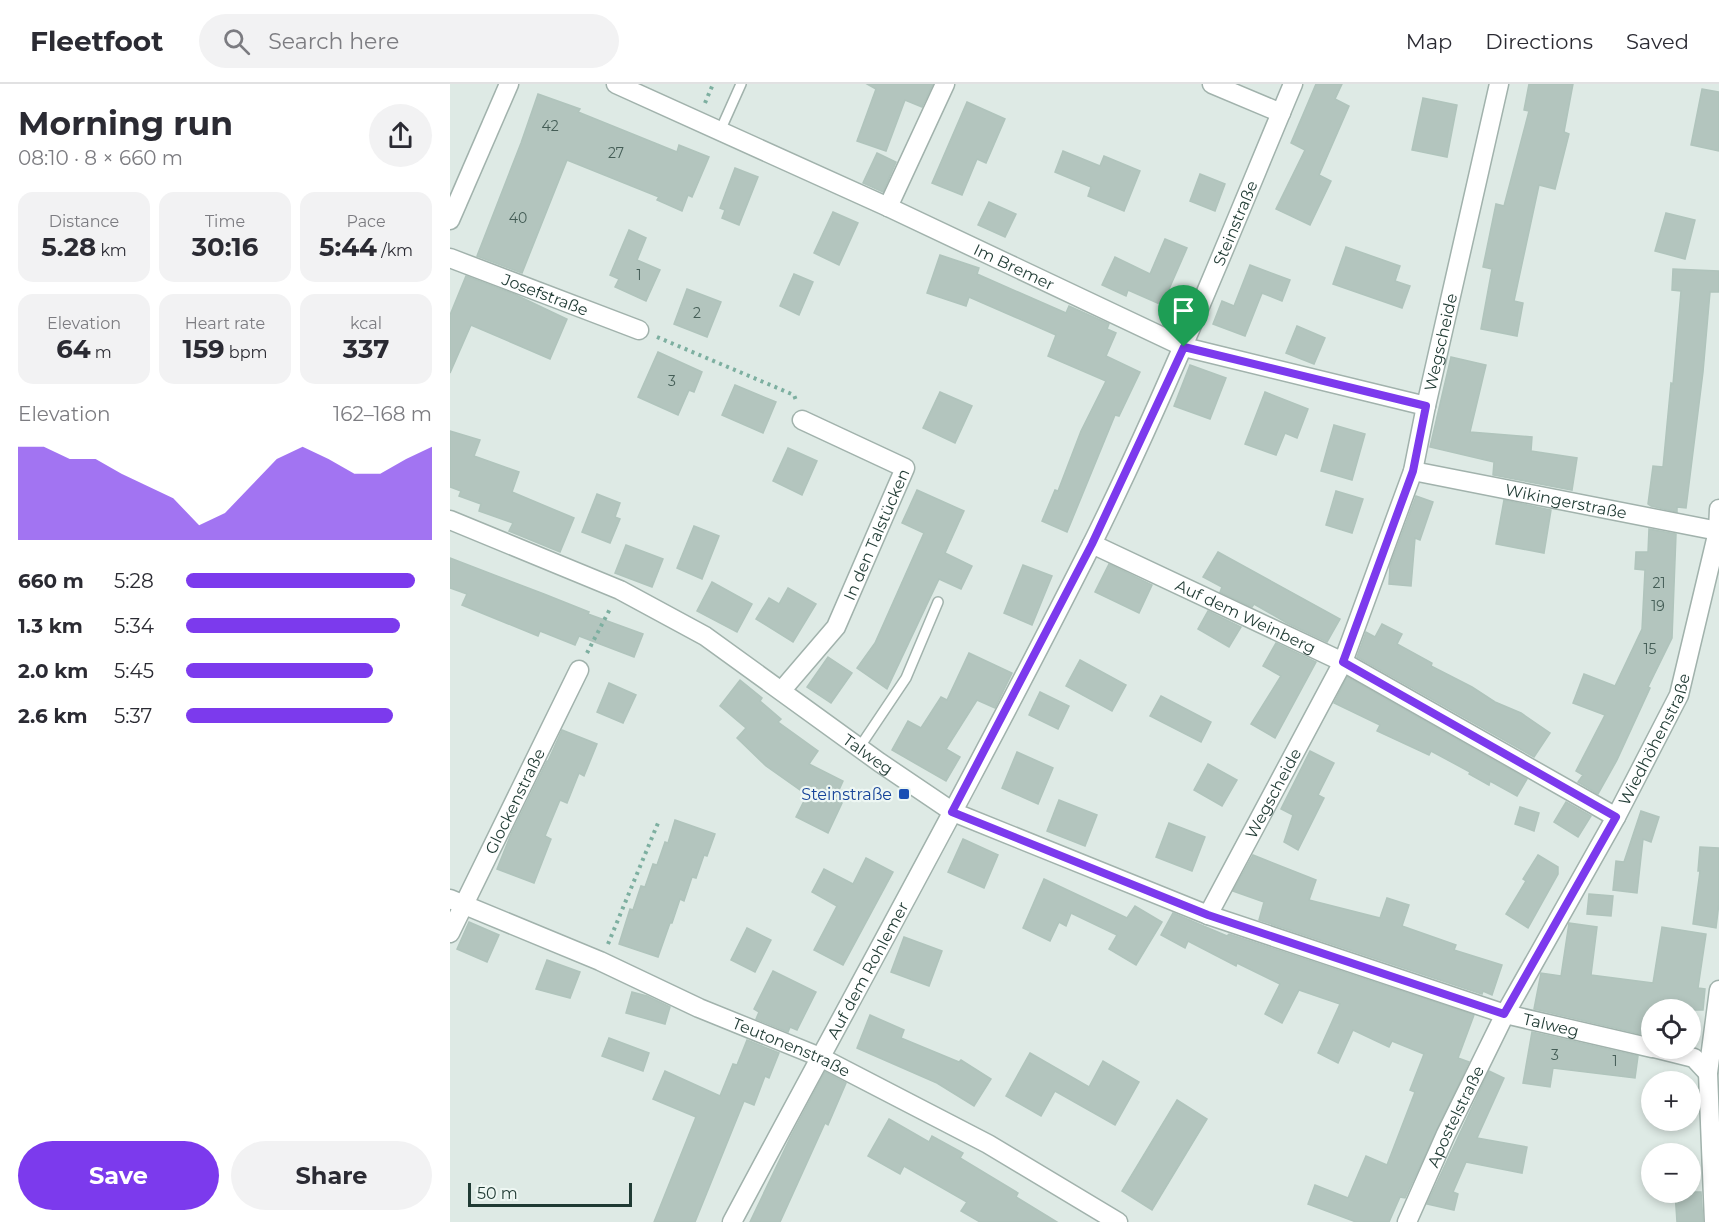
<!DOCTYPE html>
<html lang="en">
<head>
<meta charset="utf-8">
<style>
	body { margin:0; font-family:Montserrat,sans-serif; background:#f2f2f3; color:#2b2b33; height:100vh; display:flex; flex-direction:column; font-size:22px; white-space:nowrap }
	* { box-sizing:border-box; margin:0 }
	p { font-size:20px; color:#7c7c81 }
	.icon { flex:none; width:33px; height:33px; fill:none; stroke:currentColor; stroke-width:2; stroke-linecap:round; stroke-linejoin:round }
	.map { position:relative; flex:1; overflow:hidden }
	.panel { display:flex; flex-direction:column; background:#fff; width:450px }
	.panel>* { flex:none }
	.buttons { position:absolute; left:1191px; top:915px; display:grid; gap:12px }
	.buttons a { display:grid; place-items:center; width:60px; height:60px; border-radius:50%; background:#fff; box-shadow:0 3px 9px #0003; font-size:30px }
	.scale { position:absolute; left:18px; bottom:15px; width:164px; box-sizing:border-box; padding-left:6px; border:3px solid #1f3a33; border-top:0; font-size:16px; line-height:21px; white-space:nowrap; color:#1f3a33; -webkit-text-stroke:4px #eef7f3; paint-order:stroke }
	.pin { position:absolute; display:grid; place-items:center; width:51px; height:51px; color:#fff; margin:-62px -26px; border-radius:50% 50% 50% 0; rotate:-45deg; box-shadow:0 0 6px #0007 }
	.pin .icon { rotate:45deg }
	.round { display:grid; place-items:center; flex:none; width:63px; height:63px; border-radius:32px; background:#f2f2f3 }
	.summary { display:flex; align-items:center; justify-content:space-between; height:102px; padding:0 18px }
	h1 { font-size:33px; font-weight:700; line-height:45px }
	.figures { display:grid; grid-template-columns:repeat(3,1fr); gap:9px; height:102px; padding:6px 18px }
	.figures div { display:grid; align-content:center; border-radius:15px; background:#f2f2f3; text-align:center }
	.figures b { font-size:26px; font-weight:700 }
	.figures small { font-size:16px; font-weight:400 }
	.figures p { font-size:16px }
	.chart { height:168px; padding:12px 18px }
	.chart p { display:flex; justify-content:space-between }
	.chart svg { width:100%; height:108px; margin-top:6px; fill:#7c3aed; opacity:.7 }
	.action { display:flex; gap:12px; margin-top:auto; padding:12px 18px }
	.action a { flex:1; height:69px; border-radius:36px; background:#7c3aed; color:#fff; font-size:24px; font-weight:700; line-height:69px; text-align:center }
	.action a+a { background:#f2f2f3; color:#2b2b33 }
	ul { padding:0 18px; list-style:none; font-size:20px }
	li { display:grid; grid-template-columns:96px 72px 1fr; align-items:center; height:45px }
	li i { height:15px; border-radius:8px; background:#7c3aed }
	header { display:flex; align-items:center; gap:36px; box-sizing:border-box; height:84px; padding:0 30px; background:#fff; border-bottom:2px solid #e1e1e2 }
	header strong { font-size:28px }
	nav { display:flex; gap:33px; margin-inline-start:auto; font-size:21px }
	.search { width:420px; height:54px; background:#f2f2f3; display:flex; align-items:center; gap:15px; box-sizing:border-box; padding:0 21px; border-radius:33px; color:#7c7c81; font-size:22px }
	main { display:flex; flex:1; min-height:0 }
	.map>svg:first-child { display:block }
</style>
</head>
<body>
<header>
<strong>Fleetfoot</strong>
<div class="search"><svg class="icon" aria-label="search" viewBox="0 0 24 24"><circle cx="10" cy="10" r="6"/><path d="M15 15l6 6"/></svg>Search here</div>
<nav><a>Map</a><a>Directions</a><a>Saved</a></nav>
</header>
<main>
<section class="panel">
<div class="summary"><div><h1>Morning run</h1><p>08:10 · 8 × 660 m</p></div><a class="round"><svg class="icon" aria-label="share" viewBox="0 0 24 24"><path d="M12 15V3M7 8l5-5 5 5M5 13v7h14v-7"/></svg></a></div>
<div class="figures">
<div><p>Distance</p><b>5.28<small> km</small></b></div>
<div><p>Time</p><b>30:16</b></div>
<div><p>Pace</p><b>5:44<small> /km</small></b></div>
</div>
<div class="figures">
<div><p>Elevation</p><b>64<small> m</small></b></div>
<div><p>Heart rate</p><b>159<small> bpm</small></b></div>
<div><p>kcal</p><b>337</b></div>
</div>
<div class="chart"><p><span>Elevation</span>162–168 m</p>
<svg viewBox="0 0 160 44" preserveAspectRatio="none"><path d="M0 44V6L10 6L20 11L30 11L40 17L50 22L60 27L70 38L80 33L90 22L100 11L110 6L120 11L130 17L140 17L150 11L160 6V44z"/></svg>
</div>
<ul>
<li><b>660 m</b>5:28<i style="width:93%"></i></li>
<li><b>1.3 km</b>5:34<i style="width:87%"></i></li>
<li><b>2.0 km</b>5:45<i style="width:76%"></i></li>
<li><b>2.6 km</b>5:37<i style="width:84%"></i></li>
</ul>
<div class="action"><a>Save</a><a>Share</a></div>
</section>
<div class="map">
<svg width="1269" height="1138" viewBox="0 0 1269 1138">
	<rect width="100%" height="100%" fill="#deeae5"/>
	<g fill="#b3c5be" stroke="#b0c4bc" stroke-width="1.5">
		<polygon points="417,0 483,0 472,23 455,16 436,67 407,57 426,5"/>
		<polygon points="866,0 892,0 885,15 899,22 869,91 881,97 860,141 826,125 855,66 841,59"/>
		<polygon points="1079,0 1123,0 1114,48 1119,50 1105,105 1089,101 1064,217 1073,219 1067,252 1031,245 1042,185 1033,183 1046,120 1054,122 1079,27 1074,26"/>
		<polygon points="1252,5 1269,8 1269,67 1241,61"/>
		<polygon points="88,10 130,25 128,28 227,68 229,61 259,73 242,113 238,111 232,127 207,116 209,113 117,76 72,189 27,172 71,59"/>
		<polygon points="973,14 1007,21 997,73 962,66"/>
		<polygon points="517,18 555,35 536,79 527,75 512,111 482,99"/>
		<polygon points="613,67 650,82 654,72 690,87 674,127 638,112 641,103 605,88"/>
		<polygon points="427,69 446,78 433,108 413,99"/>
		<polygon points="285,84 308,93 289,141 272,134 275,126 270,124"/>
		<polygon points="750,90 775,100 765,127 740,117"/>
		<polygon points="539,118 566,130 555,153 528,141"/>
		<polygon points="383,128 408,139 389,181 364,169"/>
		<polygon points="1216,129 1245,136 1235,175 1205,167"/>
		<polygon points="179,146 196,154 187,176 210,186 196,217 165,203 169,195 160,191"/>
		<polygon points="715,155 737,164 712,221 678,206 676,212 652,201 665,173 700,190"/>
		<polygon points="896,163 950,182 945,197 960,202 952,224 883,200"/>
		<polygon points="490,171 529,184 527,190 616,229 619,222 659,240 657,245 666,249 656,272 690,288 669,332 665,331 617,448 592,437 605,406 608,407 631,347 656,297 598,272 606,251 519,213 516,222 477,209"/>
		<polygon points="800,181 840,196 832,217 812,209 795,252 763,240 772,217 784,222"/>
		<polygon points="1223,185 1269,187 1269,208 1260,208 1253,288 1236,424 1227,423 1227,428 1201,422 1198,420 1203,382 1213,383 1221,299 1223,300 1231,207 1222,206"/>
		<polygon points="344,190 363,198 349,231 330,222"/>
		<polygon points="16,192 64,210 117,235 100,275 21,241 0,289 0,231"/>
		<polygon points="237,205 271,218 257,253 224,240"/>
		<polygon points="847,242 875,254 864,280 836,269"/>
		<polygon points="208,268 252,288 244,308 239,306 228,331 188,313"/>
		<polygon points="1001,273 1036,281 1020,348 1082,353 1081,367 1127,374 1122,406 1043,391 1044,378 980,363"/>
		<polygon points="740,281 776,294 760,335 724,322"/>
		<polygon points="285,301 326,318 313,349 272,331"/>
		<polygon points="490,308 522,322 505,359 473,344"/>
		<polygon points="815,308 858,325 847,354 835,349 826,371 795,360"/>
		<polygon points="884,341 915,350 902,396 871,387"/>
		<polygon points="0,347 30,356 24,372 69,388 62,408 124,434 110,468 59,447 63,439 29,427 31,420 9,412 11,407 0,403"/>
		<polygon points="338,364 367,377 352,411 323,397"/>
		<polygon points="467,406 514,427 495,469 522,482 511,505 489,495 437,605 407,584 425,559 474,449 452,439"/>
		<polygon points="886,407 913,415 902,449 876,441"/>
		<polygon points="147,410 170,419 165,433 170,435 160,459 132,448"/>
		<polygon points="966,412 983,418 970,456 965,454 961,502 939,500 940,482"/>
		<polygon points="1054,416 1101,426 1094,469 1046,460"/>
		<polygon points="244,442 269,452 252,495 227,484"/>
		<polygon points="1199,445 1226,450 1222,554 1198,603 1200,604 1167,676 1148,710 1128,698 1133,691 1126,687 1155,631 1123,619 1134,590 1165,602 1192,545 1195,486 1185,485 1186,468 1198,468"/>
		<polygon points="176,461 213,475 202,503 165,489"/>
		<polygon points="768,468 890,535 877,558 837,539 804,520 802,523 770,508 772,503 753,493"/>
		<polygon points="0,474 94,510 139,528 138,530 193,550 184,573 129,552 125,561 90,547 88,552 12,521 17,510 0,504"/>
		<polygon points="659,480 702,501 689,529 645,508"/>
		<polygon points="573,481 602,492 582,541 554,529"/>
		<polygon points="262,498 302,520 287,548 247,527"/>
		<polygon points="338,504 366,520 343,558 306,535 319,514 329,520"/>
		<polygon points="758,527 791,543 779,563 748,545"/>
		<polygon points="932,540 952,550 947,560 982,579 981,582 1022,603 1045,618 1071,629 1100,649 1084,673 907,573 916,548 925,553"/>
		<polygon points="826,559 866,578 825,654 801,640 831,592 813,582"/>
		<polygon points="519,569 562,589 545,624 527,616 496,665 510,673 496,697 442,666 458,637 471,644 491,613 497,616"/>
		<polygon points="378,573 402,589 381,619 357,603"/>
		<polygon points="630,576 676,601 662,627 616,602"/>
		<polygon points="897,593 1077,695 1067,712 1040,697 1039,701 1019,690 1020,688 981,667 979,671 927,647 930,641 884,619"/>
		<polygon points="290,596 312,614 310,617 331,635 328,638 368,667 359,680 393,697 385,715 392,719 378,749 346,733 357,711 316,682 287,654 296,644 270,622"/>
		<polygon points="159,599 186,611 173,639 147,628"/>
		<polygon points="590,608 619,622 608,645 579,631"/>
		<polygon points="711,612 761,638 751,658 700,632"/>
		<polygon points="112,646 147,660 134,692 129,689 117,719 110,716 95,752 101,755 84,799 47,785 61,750 97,677 98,677"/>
		<polygon points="860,667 884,679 868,711 874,714 848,766 834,758 843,731 831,725"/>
		<polygon points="567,668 603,684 588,720 552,704"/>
		<polygon points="758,680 787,696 772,722 744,706"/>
		<polygon points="609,716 647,731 635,762 597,747"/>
		<polygon points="1116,718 1141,732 1128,753 1104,738"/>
		<polygon points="1070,723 1089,729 1084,747 1065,740"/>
		<polygon points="1191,727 1209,733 1201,758 1193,755 1187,809 1163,806 1166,777 1174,778"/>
		<polygon points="225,736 265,750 257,772 254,771 246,794 242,793 234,817 230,815 222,839 220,839 208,873 169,860 180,825 183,826 191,802 195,803 203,780 207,781 215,758 218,759"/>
		<polygon points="719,739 755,753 742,787 706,773"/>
		<polygon points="513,755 548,771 534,804 498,788"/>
		<polygon points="1250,763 1269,764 1269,819 1266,844 1243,840 1250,787 1248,787"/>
		<polygon points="803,771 866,796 859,816 930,834 937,814 959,821 952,842 1006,861 1004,866 1052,881 1042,911 1033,907 1032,910 809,836 814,818 783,807"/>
		<polygon points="1088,771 1108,783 1108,790 1078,844 1056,830 1076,797 1073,795"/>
		<polygon points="416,774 443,788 393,881 364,866 387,822 362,808 374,785 403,800"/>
		<polygon points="594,795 677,834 685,822 712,838 686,881 659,865 667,851 621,829 616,842 609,838 600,857 573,844"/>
		<polygon points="1139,810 1163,812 1161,832 1137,830"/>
		<polygon points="723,829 777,852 779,850 1024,931 1008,974 1019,978 955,1114 950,1113 939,1138 906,1138 858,1120 865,1101 898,1114 916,1072 937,1081 965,1008 960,1006 974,970 942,957 939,963 903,946 888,979 868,969 890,920 849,906 832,939 815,930 830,900 787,879 786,882 738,857 735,864 711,851"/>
		<polygon points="19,838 49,851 37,878 7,865"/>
		<polygon points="1119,839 1147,843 1141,891 1203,899 1212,843 1256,850 1248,904 1255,905 1253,926 1202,926 1202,940 1193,939 1191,950 1084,925 1091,889 1111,892"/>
		<polygon points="297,844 321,856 305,888 281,876"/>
		<polygon points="454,853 492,867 479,902 441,888"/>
		<polygon points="97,876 130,888 120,914 86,905"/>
		<polygon points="323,887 366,908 347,946 340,943 338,948 306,935 309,928 304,925"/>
		<polygon points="182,908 197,912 220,923 215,940 176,929"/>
		<polygon points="420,931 454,946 451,954 509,978 511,976 541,995 524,1022 487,999 407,964"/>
		<polygon points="1082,948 1188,972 1185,994 1103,984 1100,1003 1073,999"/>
		<polygon points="159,954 199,969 193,987 152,972"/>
		<polygon points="297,956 329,969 319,994 315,992 304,1021 294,1017 245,1138 204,1138 246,1033 203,1015 215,987 270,1012 283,980 287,981"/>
		<polygon points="580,969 639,1003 653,977 689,998 665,1041 605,1007 591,1032 556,1012"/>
		<polygon points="1039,987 1054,994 1027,1054 1077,1063 1072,1089 1016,1078 1003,1108 1008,1110 1004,1126 977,1120"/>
		<polygon points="375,988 396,999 378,1041 375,1039 330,1138 300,1138 341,1052"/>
		<polygon points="727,1016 757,1035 702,1126 672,1107"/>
		<polygon points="439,1035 479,1058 482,1052 513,1069 510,1074 568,1109 566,1113 607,1138 530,1138 511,1127 517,1118 454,1082 450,1090 418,1072"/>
		<polygon points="1225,1108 1251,1108 1253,1138 1227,1138"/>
	</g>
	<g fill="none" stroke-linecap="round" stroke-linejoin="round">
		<defs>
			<g id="service">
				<polyline points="270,47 291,0"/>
				<polyline points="409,664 456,594 488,518"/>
			</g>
			<g id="minor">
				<path id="s1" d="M 166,0 L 438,123 L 734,263 L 976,322"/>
				<polyline points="762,0 831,29"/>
				<polyline points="438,123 495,0"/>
				<polyline points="0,136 59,0"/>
				<path id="s2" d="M 0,174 L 189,246"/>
				<path id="s3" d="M 963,387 L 1268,447 L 1269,449"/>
				<path id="s4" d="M 0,436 L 170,506 L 255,552 L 429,678 L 503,728 L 758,831 L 1055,930 L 1202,964"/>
				<path id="s5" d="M 642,460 L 893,578 L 1166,733"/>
				<path id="s6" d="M 332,606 L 386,543 L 455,384 L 352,336"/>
				<path id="s7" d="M 0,815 L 150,877 L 249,924 L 370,973 L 538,1060 L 668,1138"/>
				<path id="s8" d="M 758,831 L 893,578 L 963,387 L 976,322 L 1049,0"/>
				<path id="s9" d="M 0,849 L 129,586"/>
				<polyline points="1204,964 1244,974 1258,989"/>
				<path id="s10" d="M 282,1138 C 402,913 526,690 641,462 C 716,311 778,155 843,0"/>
				<path id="s11" d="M 957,1138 L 996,1050 L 1055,930 L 1166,733 L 1229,611 L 1268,447 L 1269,425"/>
				<polyline points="1264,1138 1258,989 1269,906"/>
			</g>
		</defs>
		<use href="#service" stroke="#a1b2ac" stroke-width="12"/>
		<use href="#minor" stroke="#a1b2ac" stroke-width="21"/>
		<g stroke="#7dafa0" stroke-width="4" stroke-dasharray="3 4.5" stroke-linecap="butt">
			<polyline points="255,19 263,0"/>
			<polyline points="207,253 344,311 347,319"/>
			<polyline points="137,569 161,523"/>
			<polyline points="158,860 208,739"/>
		</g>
		<use href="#service" stroke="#fff" stroke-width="9"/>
		<use href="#minor" stroke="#fff" stroke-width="18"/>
	</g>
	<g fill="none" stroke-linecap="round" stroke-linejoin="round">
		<defs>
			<polygon id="route" points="734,263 976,322 963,387 893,578 1166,733 1054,930 758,831 502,728 642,460"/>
		</defs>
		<use href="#route" stroke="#fff" stroke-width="12"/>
		<use href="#route" stroke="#7c3aed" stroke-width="8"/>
	</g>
	<rect fill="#1a4fb4" stroke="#eef7f3" stroke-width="2" x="448" y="704" width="12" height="12" rx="3"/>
	<g text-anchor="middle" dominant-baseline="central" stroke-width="4.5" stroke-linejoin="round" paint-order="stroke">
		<g font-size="14" fill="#445d56">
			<text x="100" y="42">42</text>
			<text x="166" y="69">27</text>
			<text x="68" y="134">40</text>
			<text x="189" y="191">1</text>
			<text x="247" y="229">2</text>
			<text x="222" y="297">3</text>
			<text x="1209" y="499">21</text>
			<text x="1208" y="522">19</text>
			<text x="1200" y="565">15</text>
			<text x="1105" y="971">3</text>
			<text x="1165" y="977">1</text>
		</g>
		<g font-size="16" fill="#1f3a33" stroke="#eef7f3">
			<text stroke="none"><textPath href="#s10" startOffset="1119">Steinstraße</textPath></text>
			<text stroke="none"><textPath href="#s1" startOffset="438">Im Bremer</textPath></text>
			<text stroke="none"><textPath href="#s2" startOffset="102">Josefstraße</textPath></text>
			<text stroke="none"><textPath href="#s8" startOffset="622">Wegscheide</textPath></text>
			<text stroke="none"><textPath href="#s3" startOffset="156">Wikingerstraße</textPath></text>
			<text stroke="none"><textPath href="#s6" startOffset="184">In den Talstücken</textPath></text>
			<text stroke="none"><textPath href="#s5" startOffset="170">Auf dem Weinberg</textPath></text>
			<text stroke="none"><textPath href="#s11" startOffset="543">Wiedhöhenstraße</textPath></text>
			<text stroke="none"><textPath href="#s4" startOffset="482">Talweg</textPath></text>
			<text stroke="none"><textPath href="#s8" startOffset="138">Wegscheide</textPath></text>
			<text stroke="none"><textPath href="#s9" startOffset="147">Glockenstraße</textPath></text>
			<text stroke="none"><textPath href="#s10" startOffset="286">Auf dem Rohlemer</textPath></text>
			<text stroke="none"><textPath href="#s4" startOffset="1220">Talweg</textPath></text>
			<text stroke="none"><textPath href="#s7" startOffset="372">Teutonenstraße</textPath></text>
			<text stroke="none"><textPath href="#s11" startOffset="116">Apostelstraße</textPath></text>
		</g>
		<g font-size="16" fill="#164399" stroke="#eef7f3" text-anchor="end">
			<text x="442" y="710">Steinstraße</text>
		</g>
	</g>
</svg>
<div class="buttons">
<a><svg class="icon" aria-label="locate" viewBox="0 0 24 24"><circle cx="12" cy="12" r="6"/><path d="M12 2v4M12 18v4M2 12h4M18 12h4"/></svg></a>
<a>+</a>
<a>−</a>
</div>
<div class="scale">50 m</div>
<div class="pin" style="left:734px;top:263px;background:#1e9e55"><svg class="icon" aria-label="arrive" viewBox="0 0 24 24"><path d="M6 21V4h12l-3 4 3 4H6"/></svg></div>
</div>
</main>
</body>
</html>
